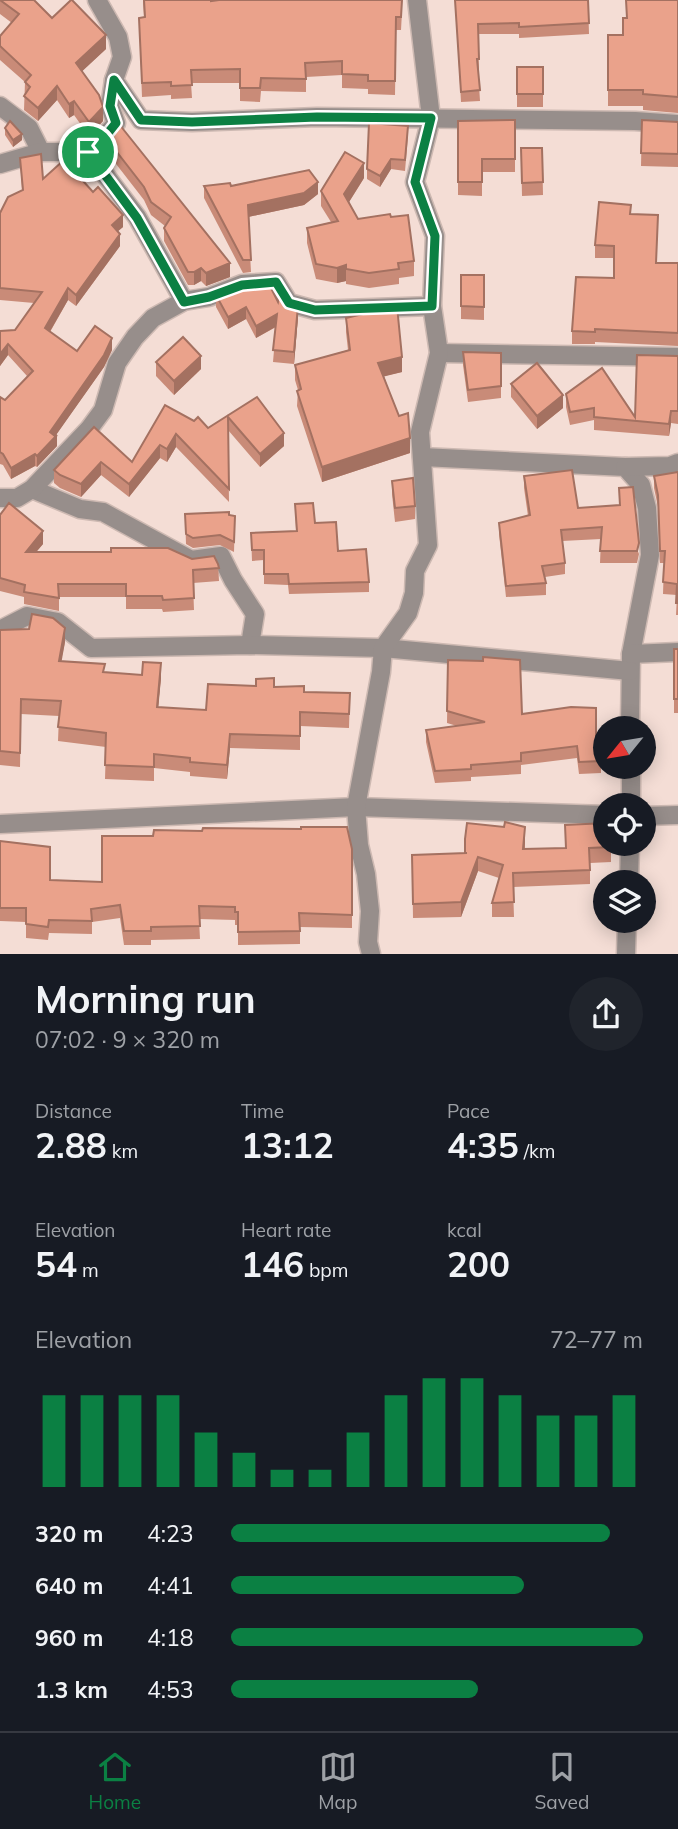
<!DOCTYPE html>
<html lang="en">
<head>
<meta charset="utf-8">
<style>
	body { margin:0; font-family:Mulish,sans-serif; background:#20242c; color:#f1f3f6; height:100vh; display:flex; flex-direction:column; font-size:26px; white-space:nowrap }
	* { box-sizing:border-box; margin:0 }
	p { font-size:23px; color:#9ea1a6 }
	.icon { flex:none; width:38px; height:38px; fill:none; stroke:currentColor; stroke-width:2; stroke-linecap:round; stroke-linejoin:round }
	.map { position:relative; height:954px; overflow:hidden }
	.drawer { display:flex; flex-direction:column; background:#171b24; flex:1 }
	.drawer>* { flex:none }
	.needle { width:46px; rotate:240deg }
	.tools { position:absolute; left:593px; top:716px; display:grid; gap:14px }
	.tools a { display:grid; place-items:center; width:63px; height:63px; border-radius:50%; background:#171b24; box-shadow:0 4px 18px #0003; font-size:35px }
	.pin { position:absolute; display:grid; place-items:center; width:60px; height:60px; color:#fff; margin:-30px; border:4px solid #fff; border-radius:50%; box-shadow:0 2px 7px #0007 }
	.round { display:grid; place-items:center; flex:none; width:74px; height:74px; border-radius:37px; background:#20242c }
	.summary { display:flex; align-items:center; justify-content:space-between; height:119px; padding:0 35px }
	h1 { font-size:38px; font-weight:700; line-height:52px }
	.figures { display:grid; grid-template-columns:repeat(3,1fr); gap:10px; height:119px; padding:7px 35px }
	.figures div { display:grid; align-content:center }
	.figures b { font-size:35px; font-weight:700 }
	.figures small { font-size:19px; font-weight:400 }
	.figures p { font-size:19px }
	.chart { height:196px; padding:14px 35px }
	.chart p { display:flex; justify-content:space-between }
	.chart svg { width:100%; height:126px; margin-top:7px; stroke:#0b8043; stroke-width:6 }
	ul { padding:0 35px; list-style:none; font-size:23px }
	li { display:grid; grid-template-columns:112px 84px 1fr; align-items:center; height:52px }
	li i { height:18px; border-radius:9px; background:#0b8043 }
	.menu { display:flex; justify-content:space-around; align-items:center; height:98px; border-top:2px solid #363941; background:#171b24; font-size:19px; color:#9ea1a6 }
	.menu a { display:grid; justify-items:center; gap:4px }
	.menu .selected { color:#0b8043 }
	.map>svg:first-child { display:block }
</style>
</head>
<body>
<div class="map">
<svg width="678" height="954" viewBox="0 0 678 954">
	<rect width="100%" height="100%" fill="#f4ddd5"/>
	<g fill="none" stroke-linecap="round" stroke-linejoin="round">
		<defs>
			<g id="minor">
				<polyline points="97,0 118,37 122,57 114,80 141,120 192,122 317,117 635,121 678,124"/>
				<polyline points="0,106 29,128 41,152"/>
				<polyline points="88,152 137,217 184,301"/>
				<polyline points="0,164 41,152 88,152 104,138 116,123 110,106 114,80"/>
				<polyline points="439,353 678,357"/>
				<polyline points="422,457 625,467 641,485 647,508 650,555 631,654 630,728"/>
				<polyline points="625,467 670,466 678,463"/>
				<polyline points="32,489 80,509 103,512 191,560 221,556 233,580 255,614 250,645"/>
				<polyline points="0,498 17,498 32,489 89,429 103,410 117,363 135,337 153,318 184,301 209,297 242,284 276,282 289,303 315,310 432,306"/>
				<polyline points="0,630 27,616 58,622 91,648 250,645 383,648 630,671"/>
				<polyline points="631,654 678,652"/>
				<polyline points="631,766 631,805"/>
				<polyline points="644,816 678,815"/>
				<polyline points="0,824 356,807 606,815"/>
				<polyline points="629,882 630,844"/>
				<polyline points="371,954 368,942 370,911 366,874 359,845 356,807 381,672 383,648 408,613 414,593 415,571 428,545 420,432 439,353 432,306 435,236 415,182 431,118 417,0"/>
				<polyline points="626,954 627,920"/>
			</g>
		</defs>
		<use href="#minor" stroke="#cdb9b2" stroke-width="21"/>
		<use href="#minor" stroke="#978e8b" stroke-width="18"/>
	</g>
	<g fill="#c98b78">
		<polygon points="0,0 52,18 106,49 82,71 103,121 89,136 74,115 69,118 57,100 38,121 24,110 25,82 0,60 0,36 12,23 0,14"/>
		<polygon points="143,0 211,1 402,12 401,30 396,30 395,95 368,94 368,89 342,88 342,75 306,77 306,92 261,91 260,102 240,101 240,83 191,83 192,98 171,99 171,95 142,97 139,18 144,17"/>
		<polygon points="455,0 588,0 589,34 519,38 519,34 478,34 479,69 478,69 480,101 461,102"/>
		<polygon points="626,0 678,0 678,113 643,110 643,106 608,106 608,35 623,35 626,18"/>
		<rect x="517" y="67" width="26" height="40"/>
		<polygon points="515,120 515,172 482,172 482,196 458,195 458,121"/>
		<polygon points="642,120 678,122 678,167 641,166"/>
		<polygon points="5,128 22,140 13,147 5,135"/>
		<polygon points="408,136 405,171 391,169 380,187 367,179 367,169"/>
		<polygon points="106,138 230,277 206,286 201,281 194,285 188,285 164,241 164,228 165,226 151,215 144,200 106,151"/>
		<polygon points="521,148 542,148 543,195 522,196"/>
		<polygon points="20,158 43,179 123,227 117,232 120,246 76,306 68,300 50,332 77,351 112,350 104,367 55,436 57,446 37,467 35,466 11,479 3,465 0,464 0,397 5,400 27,376 8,355 0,366 0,331 15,330 34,303 0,300 0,213 22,190"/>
		<polygon points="364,178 349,202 358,219 391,217 414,261 414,276 399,278 399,284 369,288 346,284 346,281 337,283 316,279 307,243 307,228 331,222 321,206 321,191"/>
		<polygon points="204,186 231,186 318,194 304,205 248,217 251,272 243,273 204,198"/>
		<polygon points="631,214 657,263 678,263 678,346 595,342 595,344 572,344 572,331 614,278 614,258 595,258 595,245"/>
		<polygon points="461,275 484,275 484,320 461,319"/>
		<polygon points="216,295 278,302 298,317 294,364 273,362 276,327 256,338 246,319 228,329 216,307"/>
		<polygon points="346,318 402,372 384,376 410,453 322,482 297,406 298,390 295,380 295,365 348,350 346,332"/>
		<polygon points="463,352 501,353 501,398 468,402 463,365"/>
		<polygon points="678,356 678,424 671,423 669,436 594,430 594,420 570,425 566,407 566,394 635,417"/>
		<polygon points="156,362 201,369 174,395 156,376"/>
		<polygon points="511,384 563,408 537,429 511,397"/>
		<polygon points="257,397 284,446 260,467 228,430 229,502 176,447 167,462 160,458 129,497 101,475 81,497 60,488 54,483 54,470 94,427 132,462 194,421 208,428"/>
		<polygon points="678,472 678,615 676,615 677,595 663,594 664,563 660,563 658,507 654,488 654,476"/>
		<polygon points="524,476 578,508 620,505 639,554 637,563 600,563 601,539 562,541 565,563 565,574 545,577 546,583 546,595 506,597 499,534 499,523 528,516 524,488"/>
		<polygon points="392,481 415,506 415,519 395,522 392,494"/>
		<polygon points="295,504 315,523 338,551 369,582 369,592 289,594 288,585 264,584 264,560 252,561 251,533 296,531"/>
		<polygon points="185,514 235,516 234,552 220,545 193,548 186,544"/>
		<polygon points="0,515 43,544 36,552 192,559 218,564 219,581 193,583 194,610 163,612 162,609 126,609 126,597 59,597 59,611 24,604 24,597 0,591"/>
		<polygon points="0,630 65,642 61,661 105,672 161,678 158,707 206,710 274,687 304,692 350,693 349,728 300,726 300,750 230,748 227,779 190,776 190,772 154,768 154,781 105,779 106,747 58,741 59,716 21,714 20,767 0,765"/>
		<rect x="674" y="649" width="4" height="64"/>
		<polygon points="448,660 522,714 596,743 601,761 601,773 579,774 577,758 521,765 521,774 471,777 471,781 435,783 426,742 426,730 457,726 447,723"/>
		<polygon points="565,825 611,844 611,862 590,863 590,884 513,887 514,917 492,917 492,903 499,878 478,871 461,917 413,918 412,855 465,853 525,842 525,849 565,848"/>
		<polygon points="0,841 50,880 102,882 352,849 352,928 300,927 300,944 238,945 238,925 235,925 235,920 199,919 200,939 151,940 151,945 124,945 120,918 92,922 92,934 49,933 48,940 26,938 26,922 0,921"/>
	</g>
	<g fill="#a47161">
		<polygon points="106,35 106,49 76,77 76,63"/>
		<polygon points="57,86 57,100 38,121 38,108"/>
		<polygon points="74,101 74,115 69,118 69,104"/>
		<polygon points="103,107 103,121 89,136 89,122"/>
		<polygon points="22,134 22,140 13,147 13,140"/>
		<polygon points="391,159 391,169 380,187 380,176"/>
		<polygon points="364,163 364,178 344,210 344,194"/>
		<polygon points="318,182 318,194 304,205 248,217 248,205"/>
		<polygon points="123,215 123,227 112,236 112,225"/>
		<polygon points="120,234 120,246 76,306 76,295"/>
		<polygon points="230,263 230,277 206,286 206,273"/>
		<polygon points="346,265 346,281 337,283 337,268"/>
		<polygon points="201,268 201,281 194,285 194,272"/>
		<polygon points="68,288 68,300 45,340 45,328"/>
		<polygon points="298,305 298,317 294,364 294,352"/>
		<polygon points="246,307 246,319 228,329 228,317"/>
		<polygon points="277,314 277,326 256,338 256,326"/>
		<polygon points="112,338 112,350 104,367 54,438 57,435 57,446 37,467 37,456 50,432"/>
		<polygon points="8,344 8,355 0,366 0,354"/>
		<polygon points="201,356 201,369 174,395 174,381"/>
		<polygon points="402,357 402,372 378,378 378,363"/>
		<polygon points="563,395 563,408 537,429 537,416"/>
		<polygon points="671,411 671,423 669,436 669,424"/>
		<polygon points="284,433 284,446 260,467 260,454"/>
		<polygon points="176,434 176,447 167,462 167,449"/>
		<polygon points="410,438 410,453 322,482 322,467"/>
		<polygon points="160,445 160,458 129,497 129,484"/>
		<polygon points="35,454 35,466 11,479 11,468"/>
		<polygon points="101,462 101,475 81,497 81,484"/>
		<polygon points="43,531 43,544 26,564 26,552"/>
		<polygon points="65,628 65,642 59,676 59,661"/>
		<polygon points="161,663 161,678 157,722 157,707"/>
		<polygon points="230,734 230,748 227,779 227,765"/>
		<polygon points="525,827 525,842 523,863 523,849"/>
		<polygon points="478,857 478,871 461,917 461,902"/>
	</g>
	<g fill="#eaa28b" stroke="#a47161" stroke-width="2">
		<polygon points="0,0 34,0 52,18 71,0 72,0 106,35 76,63 99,95 103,107 89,122 74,101 69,104 57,86 38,108 24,96 30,87 25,82 31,75 0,46 0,36 19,14"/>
		<polygon points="144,0 211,0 211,1 219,0 402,0 401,17 396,17 395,81 368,81 368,75 342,74 342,61 305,63 306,79 261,78 260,88 240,88 240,69 191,70 192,85 171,86 171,82 142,83 139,18 145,17"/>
		<polygon points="455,0 588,0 589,23 519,27 519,23 478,24 479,59 477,59 480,90 461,92"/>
		<polygon points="626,0 678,0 678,97 643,94 643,90 608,90 608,35 623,35 623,18 627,18"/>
		<rect x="517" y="67" width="26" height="27"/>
		<polygon points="515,120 515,159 482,159 482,182 458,182 458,121"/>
		<polygon points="642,120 678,122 678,154 641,153"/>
		<polygon points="10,121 22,134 13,140 5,128"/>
		<polygon points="369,123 408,126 405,160 391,159 380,176 367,169"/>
		<polygon points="119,124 230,263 206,273 201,268 194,272 188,272 164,228 171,217 151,202 144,187 106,138"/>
		<polygon points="521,148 542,148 543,182 522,183"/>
		<polygon points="345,152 364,163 344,194 358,219 390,214 391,217 408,215 414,261 398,263 399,269 369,273 346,269 346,265 337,268 316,264 307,228 338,221 321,191"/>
		<polygon points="41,154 43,179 64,160 93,192 98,187 123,215 112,225 120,234 76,295 68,288 45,328 77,351 95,326 112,338 104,355 50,432 55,436 57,435 37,456 35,454 11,468 3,454 0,452 0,397 5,400 33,371 8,344 0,354 0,331 15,330 42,292 0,288 0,213 8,197 23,190 20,158"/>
		<polygon points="309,170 318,182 304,193 248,205 251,260 243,260 204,186 230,183 231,186"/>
		<polygon points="599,202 631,205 630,214 658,215 656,263 678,263 678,333 595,329 595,332 572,331 576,277 614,278 614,246 595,245"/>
		<polygon points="461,275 484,275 484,307 461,306"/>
		<polygon points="268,282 278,302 279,297 286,302 298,305 294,352 273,350 277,314 256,326 246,307 228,317 216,295 244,283"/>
		<polygon points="397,306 402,357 378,363 399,416 408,413 410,438 322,467 297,391 301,389 295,365 350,350 346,318"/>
		<polygon points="183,337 201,356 174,381 156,362"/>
		<polygon points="463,352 501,353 501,386 468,390"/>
		<polygon points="637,355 678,356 678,411 671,411 669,424 594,417 594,408 570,412 566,394 602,368 635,417"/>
		<polygon points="537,363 563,395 537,416 511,384"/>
		<polygon points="257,397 284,433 260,454 228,417 229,489 176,434 167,449 160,445 129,484 101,462 81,484 60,475 54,470 94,427 132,462 165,405 194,421 198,417 208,428"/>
		<polygon points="572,470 578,508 620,505 619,488 633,487 639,543 637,551 600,551 602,527 561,530 565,563 542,566 546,583 506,586 499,523 530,515 524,476"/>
		<polygon points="678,472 678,603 676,603 677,584 663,582 665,551 660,551 658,495 654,476"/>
		<polygon points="413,478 415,506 395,508 392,481"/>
		<polygon points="9,503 43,531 26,552 111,552 111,548 168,548 192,559 214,556 218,564 219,568 193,570 194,598 163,600 162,596 126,596 126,584 58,584 59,598 24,592 25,585 0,578 0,515"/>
		<polygon points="313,503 315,523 336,522 338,551 366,549 369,582 289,584 288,574 264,574 264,550 252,550 251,533 297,531 295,504"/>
		<polygon points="229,512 229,515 235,516 234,542 220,535 193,538 186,534 185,514"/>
		<polygon points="32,614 53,618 65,628 59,661 105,664 103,672 142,675 143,662 161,663 157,707 206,710 208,684 256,686 256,679 274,678 274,687 304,686 304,692 350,693 349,714 300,712 300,736 230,734 227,765 190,762 190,758 154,754 154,767 105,765 106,733 58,727 61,701 21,699 20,753 0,751 0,630 29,629"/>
		<rect x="674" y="649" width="4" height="50"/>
		<polygon points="483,657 520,660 522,714 571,707 596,708 596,743 599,743 601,761 579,762 577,746 521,753 521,761 471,765 471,769 435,771 426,730 485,722 447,711 448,660 483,661"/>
		<polygon points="505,822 525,827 523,849 566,848 565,825 606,823 606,844 611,844 611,847 589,848 590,870 513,873 514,902 492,903 503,865 478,857 461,902 413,904 412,855 467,853 465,853 465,839 467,823 504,827"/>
		<polygon points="301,827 347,827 352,849 352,915 299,913 300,931 238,932 238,912 235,912 235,907 199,906 200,926 151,927 151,931 124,931 120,905 91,909 92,921 49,920 48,927 26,924 26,908 0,908 0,841 50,847 50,880 102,882 102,836 153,836 154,830 202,831 203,828 301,829"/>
	</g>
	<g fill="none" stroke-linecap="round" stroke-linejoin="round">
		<defs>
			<polygon id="route" points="114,80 141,120 192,122 317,117 431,118 415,182 435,236 432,306 315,310 289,303 276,282 242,285 209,297 184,302 137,218 88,152 104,138 116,123 110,106"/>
		</defs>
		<use href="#route" stroke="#fff" stroke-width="14"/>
		<use href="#route" stroke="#0b8043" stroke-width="9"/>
	</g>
</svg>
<div class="tools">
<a><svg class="needle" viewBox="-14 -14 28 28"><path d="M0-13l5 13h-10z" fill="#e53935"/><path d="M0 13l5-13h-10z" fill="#9ea1a6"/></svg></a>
<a><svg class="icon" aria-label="locate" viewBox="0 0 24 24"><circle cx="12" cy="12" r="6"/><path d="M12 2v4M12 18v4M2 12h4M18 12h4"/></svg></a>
<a><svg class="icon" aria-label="layers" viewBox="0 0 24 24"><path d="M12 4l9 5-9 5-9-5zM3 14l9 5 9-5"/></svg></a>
</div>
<div class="pin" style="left:88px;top:152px;background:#1e9e55"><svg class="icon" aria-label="arrive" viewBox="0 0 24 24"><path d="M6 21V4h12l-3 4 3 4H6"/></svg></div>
</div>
<section class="drawer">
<div class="summary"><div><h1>Morning run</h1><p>07:02 · 9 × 320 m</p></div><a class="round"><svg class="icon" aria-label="share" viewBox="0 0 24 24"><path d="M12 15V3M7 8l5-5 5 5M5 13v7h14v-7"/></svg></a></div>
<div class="figures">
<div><p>Distance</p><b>2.88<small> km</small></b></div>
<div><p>Time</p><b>13:12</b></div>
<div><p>Pace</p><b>4:35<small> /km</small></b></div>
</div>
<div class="figures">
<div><p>Elevation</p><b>54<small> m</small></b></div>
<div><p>Heart rate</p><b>146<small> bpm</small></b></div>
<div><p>kcal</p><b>200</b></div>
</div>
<div class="chart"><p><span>Elevation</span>72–77 m</p>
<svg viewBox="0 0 160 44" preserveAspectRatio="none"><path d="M5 44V12M15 44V12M25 44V12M35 44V12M45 44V25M55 44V32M65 44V38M75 44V38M85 44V25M95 44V12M105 44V6M115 44V6M125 44V12M135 44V19M145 44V19M155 44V12"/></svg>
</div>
<ul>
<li><b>320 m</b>4:23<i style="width:92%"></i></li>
<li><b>640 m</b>4:41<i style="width:71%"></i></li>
<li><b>960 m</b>4:18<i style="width:100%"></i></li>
<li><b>1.3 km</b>4:53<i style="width:60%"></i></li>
</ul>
</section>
<nav class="menu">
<a class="selected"><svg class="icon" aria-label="home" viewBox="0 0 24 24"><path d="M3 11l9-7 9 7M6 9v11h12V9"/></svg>Home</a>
<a><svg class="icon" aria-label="map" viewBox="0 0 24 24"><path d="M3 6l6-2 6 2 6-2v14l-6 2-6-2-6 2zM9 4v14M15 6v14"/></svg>Map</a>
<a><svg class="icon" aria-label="saved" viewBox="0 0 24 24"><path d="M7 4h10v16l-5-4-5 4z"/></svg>Saved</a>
</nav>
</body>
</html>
